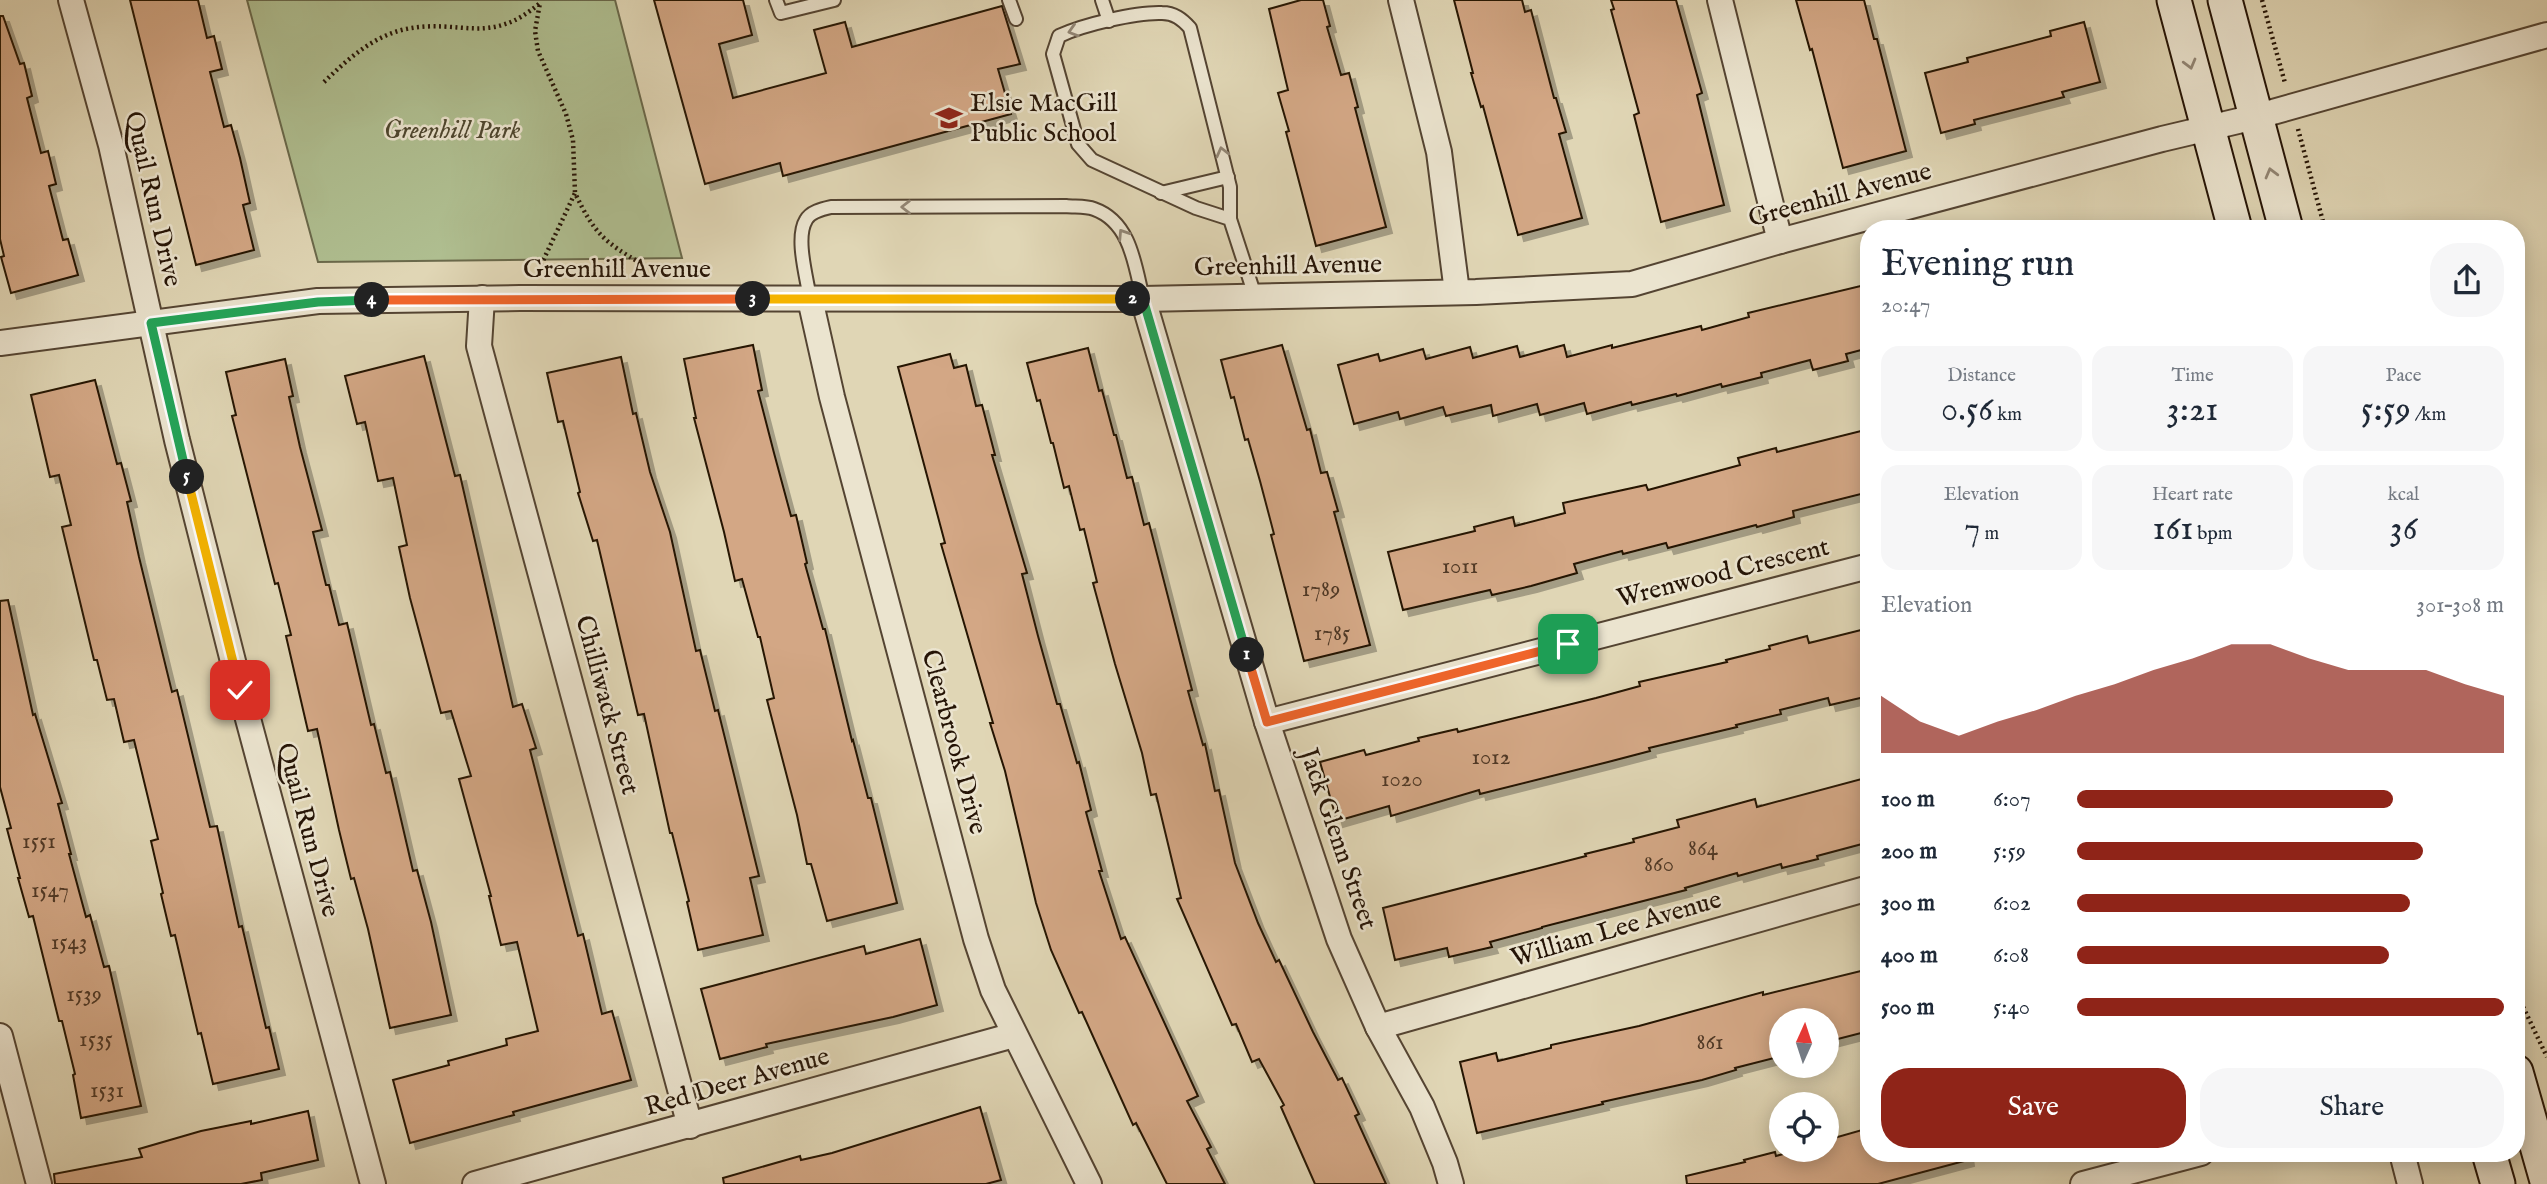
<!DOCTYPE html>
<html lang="en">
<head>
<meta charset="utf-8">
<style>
	body { margin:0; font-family:"IM FELL English",serif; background:#f6f6f7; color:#1f2937; height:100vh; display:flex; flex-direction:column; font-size:26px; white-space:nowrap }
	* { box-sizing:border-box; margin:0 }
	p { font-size:23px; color:#747a83 }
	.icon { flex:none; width:38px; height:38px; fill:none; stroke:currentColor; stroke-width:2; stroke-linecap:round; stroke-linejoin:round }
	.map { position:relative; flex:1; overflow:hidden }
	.details { position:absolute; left:1860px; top:220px; width:665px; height:942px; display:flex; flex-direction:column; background:#fff; border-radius:28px; box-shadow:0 4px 18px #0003 }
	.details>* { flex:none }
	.needle { width:46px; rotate:3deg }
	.controls { position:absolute; left:1769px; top:1008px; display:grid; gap:14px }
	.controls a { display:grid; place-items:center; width:70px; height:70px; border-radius:50%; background:#fff; box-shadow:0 4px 18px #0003; font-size:35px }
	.pin { position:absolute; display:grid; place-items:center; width:60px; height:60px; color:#fff; margin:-30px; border-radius:14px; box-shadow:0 4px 10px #0006 }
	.km { position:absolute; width:35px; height:35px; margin:-18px; border-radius:50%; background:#222; color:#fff; font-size:19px; line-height:35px; text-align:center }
	.round { display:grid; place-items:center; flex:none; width:74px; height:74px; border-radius:28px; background:#f6f6f7 }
	.head { display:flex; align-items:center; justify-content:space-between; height:119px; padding:0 21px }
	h1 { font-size:38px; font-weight:600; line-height:52px }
	.figures { display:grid; grid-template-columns:repeat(3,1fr); gap:10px; height:119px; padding:7px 21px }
	.figures div { display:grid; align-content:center; border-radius:18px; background:#f6f6f7; text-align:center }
	.figures b { font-size:35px; font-weight:600 }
	.figures small { font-size:19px; font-weight:400 }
	.figures p { font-size:19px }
	.chart { height:196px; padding:14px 21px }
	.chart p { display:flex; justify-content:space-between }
	.chart svg { width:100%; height:126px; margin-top:7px; fill:#8f2418; opacity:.7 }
	.primary-button { display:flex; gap:14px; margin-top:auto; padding:14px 21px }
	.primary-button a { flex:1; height:80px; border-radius:28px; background:#8f2418; color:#fff; font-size:28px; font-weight:600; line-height:80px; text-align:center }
	.primary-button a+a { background:#f6f6f7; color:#1f2937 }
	ul { padding:0 21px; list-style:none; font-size:23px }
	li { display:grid; grid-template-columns:112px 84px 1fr; align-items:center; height:52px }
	li i { height:18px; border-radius:9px; background:#8f2418 }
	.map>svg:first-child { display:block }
</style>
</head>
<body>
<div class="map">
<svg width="2547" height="1184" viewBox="0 0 2547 1184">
	<defs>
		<filter id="shadow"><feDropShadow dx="6" dy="6" stdDeviation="0" flood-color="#0004"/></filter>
	</defs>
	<rect width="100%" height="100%" fill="#e0d6b5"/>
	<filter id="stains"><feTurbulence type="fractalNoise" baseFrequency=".00286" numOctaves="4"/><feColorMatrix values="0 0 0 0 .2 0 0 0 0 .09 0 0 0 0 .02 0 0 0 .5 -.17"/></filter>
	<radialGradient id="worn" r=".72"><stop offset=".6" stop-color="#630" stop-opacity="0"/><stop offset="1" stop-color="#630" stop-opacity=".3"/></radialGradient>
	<polygon fill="#afbe90" stroke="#6a694b" stroke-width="2" points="247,0 615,0 682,258 318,262"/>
	<g fill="#d3a785" stroke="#251406" stroke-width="2" filter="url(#shadow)">
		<polygon points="130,0 198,0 207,38 214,36 222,69 210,72 224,127 231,125 240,158 250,203 243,205 254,250 196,265"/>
		<polygon points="654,0 743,0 752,35 719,44 733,98 826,73 814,30 845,22 852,47 1002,6 1020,64 998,69 1011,114 783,176 780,163 705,184"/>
		<polygon points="1301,0 1323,0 1330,26 1327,27 1341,75 1349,73 1358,107 1355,108 1386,227 1316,246 1286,132 1289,131 1278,93 1288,90 1269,9"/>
		<polygon points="1454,0 1522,0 1525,12 1531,10 1554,98 1556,98 1566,132 1559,134 1582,218 1518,235 1483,106 1481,107 1471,73 1473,73"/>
		<polygon points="1611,0 1676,0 1702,93 1697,95 1724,205 1661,222 1634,115 1639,113 1611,10 1614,9"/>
		<polygon points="1796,0 1864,0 1874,39 1877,39 1906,151 1843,168 1812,49 1810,50"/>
		<polygon points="0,16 3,16 20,64 24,63 32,96 27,98 41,153 48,151 56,184 49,186 63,240 68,239 78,275 11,293 1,257 4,256 0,239"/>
		<polygon points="2084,22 2100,82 2062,92 2064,97 1974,120 1975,124 1941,133 1925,73 1968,62 1967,58 2051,36 2050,31"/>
		<polygon points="1869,284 1869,348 1846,354 1848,361 1813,370 1810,360 1761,373 1762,377 1722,387 1721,384 1677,396 1676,394 1632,405 1631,402 1587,414 1584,403 1540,415 1537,404 1493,416 1491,405 1446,416 1443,407 1400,419 1398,412 1354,424 1338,365 1378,354 1380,361 1423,349 1426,359 1470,347 1473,358 1517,346 1520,357 1564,345 1567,357 1612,345 1612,348 1701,326 1702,330 1749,317 1748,313"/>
		<polygon points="753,345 762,390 758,391 774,453 791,516 796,515 807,563 805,564 823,629 825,629 852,741 853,740 868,798 871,798 897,903 827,921 811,864 807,864 797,815 767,700 774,698 760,637 758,637 742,579 735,581 724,532 694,418 696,418 684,359"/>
		<polygon points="1282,345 1307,430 1310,429 1321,473 1327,472 1338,511 1334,512 1370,645 1304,661 1271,535 1274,534 1260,481 1248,439 1245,440 1234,397 1231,398 1221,360"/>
		<polygon points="1088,348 1099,391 1102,390 1114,435 1116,435 1127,478 1132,477 1144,525 1149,523 1192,690 1188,691 1203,745 1205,744 1215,791 1219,790 1235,863 1258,923 1276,962 1279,960 1313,1032 1338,1080 1342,1078 1359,1114 1355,1116 1386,1184 1315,1184 1281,1107 1284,1105 1259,1059 1252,1062 1236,1024 1232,1025 1177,899 1181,898 1156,794 1151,795 1142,753 1115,664 1093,583 1097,582 1084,529 1080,530 1069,486 1064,488 1053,443 1051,443 1040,400 1037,401 1027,363"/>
		<polygon points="950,354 954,368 966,365 976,406 982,405 995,455 992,455 1027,573 1022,574 1038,636 1057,704 1060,704 1077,763 1079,762 1091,810 1086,812 1102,871 1099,871 1121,939 1125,937 1198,1096 1187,1101 1211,1147 1207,1149 1225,1184 1167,1184 1136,1123 1133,1125 1082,1012 1079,1013 1051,950 1036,903 1005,771 990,723 993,723 941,544 945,543 898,367"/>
		<polygon points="424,356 455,476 460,475 513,707 522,704 536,748 530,750 578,936 583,934 602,1014 612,1011 631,1080 513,1112 514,1115 410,1143 393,1080 449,1065 448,1061 507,1045 506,1039 538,1031 517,942 501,945 489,896 491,896 459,779 471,776 451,711 441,713 410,598 399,547 407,545 393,478 378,481 365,422 357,424 345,376"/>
		<polygon points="621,357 633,414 636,413 650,472 670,532 696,651 700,650 715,711 718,710 759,876 750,878 763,935 698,950 687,902 689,901 672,833 670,833 644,714 638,715 597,540 593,541 578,493 580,492 563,421 558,422 547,373"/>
		<polygon points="285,359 293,396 289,397 300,447 322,530 313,532 326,585 329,585 339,625 347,623 371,725 374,724 386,773 390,772 413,871 417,870 431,922 451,1015 390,1028 368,929 354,878 351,879 339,830 317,729 308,731 286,636 291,635 278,583 275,584 232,416 236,415 226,372"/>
		<polygon points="95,380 117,464 121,463 131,501 127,502 139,557 172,692 177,690 210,827 217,826 239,927 242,926 266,1028 269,1027 279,1069 213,1084 201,1033 198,1034 175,935 171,936 161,894 163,893 151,841 158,839 134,740 124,742 114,699 107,700 97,660 94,660 62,527 71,525 59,475 50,477 31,395"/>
		<polygon points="1869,429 1869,492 1793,511 1794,517 1757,527 1756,525 1668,548 1666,543 1623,554 1622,551 1574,564 1577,573 1531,586 1492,595 1490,590 1403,610 1388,552 1475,531 1474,527 1513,517 1515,526 1565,513 1563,503 1646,485 1648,490 1740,465 1738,458 1776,448 1777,452"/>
		<polygon points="8,600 33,715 35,714 62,803 58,804 71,854 69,854 86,917 90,915 104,967 109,966 141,1106 81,1118 73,1075 75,1074 62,1021 59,1021 33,916 29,917 18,878 20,878 7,829 11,828 0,787 0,601"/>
		<polygon points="1869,628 1869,696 1830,705 1828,698 1780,710 1781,714 1736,725 1737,727 1649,748 1650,751 1608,762 1480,794 1479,790 1391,816 1389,806 1337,821 1320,762 1364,750 1366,755 1419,741 1418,738 1457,729 1458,732 1596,698 1640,686 1639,682 1727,662 1726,660 1770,649 1769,646 1807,636 1809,643"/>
		<polygon points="1869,777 1869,839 1861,841 1862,844 1817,856 1818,859 1782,868 1781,864 1738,876 1737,873 1685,888 1686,890 1542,927 1542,928 1490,942 1492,947 1449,957 1447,948 1395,960 1383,908 1586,856 1585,854 1634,842 1633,839 1679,827 1677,820 1711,811 1755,799 1757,807"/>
		<polygon points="920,939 937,1005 893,1017 766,1044 767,1047 720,1059 701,989 864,946 866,954"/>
		<polygon points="1869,969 1869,1031 1830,1041 1827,1020 1782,1020 1782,1056 1735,1068 1736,1070 1702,1080 1602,1102 1603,1104 1477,1133 1460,1062 1496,1053 1498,1061 1551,1048 1551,1045 1639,1026 1763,992 1763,995"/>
		<polygon points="980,1107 1001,1180 986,1184 724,1184 723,1178 800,1156 801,1160 832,1153"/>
		<polygon points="308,1111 318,1160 261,1173 262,1180 241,1184 55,1184 54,1174 142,1157 139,1149 201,1131 251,1121 251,1124"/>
		<polygon points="1869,1128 1869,1153 1967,1153 1968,1160 1878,1184 1687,1184 1686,1176 1745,1162 1744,1160 1775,1152 1776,1156 1798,1150 1827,1150 1827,1140"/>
	</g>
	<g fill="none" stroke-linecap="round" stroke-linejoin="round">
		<defs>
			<g id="lane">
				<polyline points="776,0 781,13 834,0"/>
				<polyline points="1009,0 1016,19"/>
				<polyline points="1102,0 1109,21"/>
				<polyline points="1161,193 1228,177"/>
				<path d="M 1230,219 L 1196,208 L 1092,160 L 1078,144 L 1053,54 L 1059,36 C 1082,25 1136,12 1162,13 C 1174,13 1182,19 1190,28 L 1230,187 L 1230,219 L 1255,296"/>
				<path d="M 810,299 C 807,278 795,238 806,220 C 810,212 822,209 831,207 L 1066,206 C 1074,207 1086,206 1094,209 C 1131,222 1135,266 1143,299"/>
			</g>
			<g id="street">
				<polyline points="71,0 111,145 177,440 240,689 373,1184"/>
				<polyline points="1401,0 1439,152 1457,292"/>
				<polyline points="1720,0 1780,241"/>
				<polyline points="482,298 479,346 690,1126"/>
				<polyline points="810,299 832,397 976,939 993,990 1089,1184"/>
				<polyline points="1143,299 1267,722 1339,939 1378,1027 1422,1107 1445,1163 1451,1184"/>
				<polyline points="0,343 318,301 520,298 1143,299 1476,292 1632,284 1780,241 2162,139 2255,117 2547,35"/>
				<polyline points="1267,722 1869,566"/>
				<polyline points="1378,1027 1869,888"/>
				<polyline points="0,1036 39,1184"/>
				<polyline points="2402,1153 2410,1184"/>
				<polyline points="475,1184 1014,1035"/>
				<polyline points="2083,1184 2201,1153"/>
			</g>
			<g id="secondary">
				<polyline points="2174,0 2235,229"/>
				<polyline points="2225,0 2286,229"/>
				<polyline points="2516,1072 2547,1181"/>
				<polyline points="2489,1153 2498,1184"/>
			</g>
		</defs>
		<use href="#lane" stroke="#544432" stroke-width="16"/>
		<use href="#street" stroke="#544432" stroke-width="28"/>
		<use href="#secondary" stroke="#251406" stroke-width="37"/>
		<g stroke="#251406" stroke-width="4.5" stroke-dasharray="2 3.5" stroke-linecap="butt">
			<polyline points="2262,0 2285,83"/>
			<path d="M 324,82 C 348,59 373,36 406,29 C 461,18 489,47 540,3 L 535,31 L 538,51 L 566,114 L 573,140 L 575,193"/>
			<polyline points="2298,129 2325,229"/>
			<path d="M 541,265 L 575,193 C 594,233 604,242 642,264"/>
			<polyline points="2516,992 2547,1057"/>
		</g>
		<use href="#lane" stroke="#ebe4cf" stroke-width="12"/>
		<use href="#street" stroke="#ebe4cf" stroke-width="24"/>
		<use href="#secondary" stroke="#ebe4cf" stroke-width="33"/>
	</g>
	<defs><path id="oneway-chevron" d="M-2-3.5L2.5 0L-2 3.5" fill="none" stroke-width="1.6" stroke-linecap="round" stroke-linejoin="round" transform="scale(1.75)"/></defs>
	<g stroke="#928675">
		<use href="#oneway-chevron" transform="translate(1073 31) rotate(163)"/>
		<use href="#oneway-chevron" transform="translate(2190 64) rotate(75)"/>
		<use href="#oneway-chevron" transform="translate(1222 152) rotate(-104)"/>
		<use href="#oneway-chevron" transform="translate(2271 173) rotate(-105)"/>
		<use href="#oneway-chevron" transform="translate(906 207) rotate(180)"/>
		<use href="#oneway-chevron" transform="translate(1123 234) rotate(-123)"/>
	</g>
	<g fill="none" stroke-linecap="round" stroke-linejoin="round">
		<defs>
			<polyline id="split-1" points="1247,655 1267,722 1568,644"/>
			<polyline id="split-2" points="1133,299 1143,299 1247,655"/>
			<polyline id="split-3" points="753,299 1133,299"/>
			<polyline id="split-4" points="372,300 753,299"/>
			<polyline id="split-5" points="187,477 151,323 318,302 372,300"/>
			<polyline id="split-6" points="187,477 240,690"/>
		</defs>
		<use href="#split-1" stroke="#fff" stroke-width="14"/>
		<use href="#split-2" stroke="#fff" stroke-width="14"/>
		<use href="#split-3" stroke="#fff" stroke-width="14"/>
		<use href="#split-4" stroke="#fff" stroke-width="14"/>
		<use href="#split-5" stroke="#fff" stroke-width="14"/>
		<use href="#split-6" stroke="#fff" stroke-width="14"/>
		<use href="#split-1" stroke="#f0652b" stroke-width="9"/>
		<use href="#split-2" stroke="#22a559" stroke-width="9"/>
		<use href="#split-3" stroke="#f5b400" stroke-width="9"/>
		<use href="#split-4" stroke="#f0652b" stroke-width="9"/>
		<use href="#split-5" stroke="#22a559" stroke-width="9"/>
		<use href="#split-6" stroke="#f5b400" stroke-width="9"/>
	</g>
	<defs>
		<symbol id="school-bare" viewBox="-9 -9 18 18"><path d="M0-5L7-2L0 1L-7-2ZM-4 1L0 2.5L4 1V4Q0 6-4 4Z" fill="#8f2418" stroke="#ebe4cf" stroke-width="2.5" paint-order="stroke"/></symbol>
	</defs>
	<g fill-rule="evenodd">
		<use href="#school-bare" x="930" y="99" width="38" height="38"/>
	</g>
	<g text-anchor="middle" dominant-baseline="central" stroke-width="5" stroke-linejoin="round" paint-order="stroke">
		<g font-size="23" fill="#503926">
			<text x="1460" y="566">1011</text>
			<text x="1321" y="589">1789</text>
			<text x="1332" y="633">1785</text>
			<text x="1491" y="757">1012</text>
			<text x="1402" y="779">1020</text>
			<text x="39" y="841">1551</text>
			<text x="1703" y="848">864</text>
			<text x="1659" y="864">860</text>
			<text x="50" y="890">1547</text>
			<text x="69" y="942">1543</text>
			<text x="84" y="994">1539</text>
			<text x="96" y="1039">1535</text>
			<text x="1710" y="1042">861</text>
			<text x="107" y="1090">1531</text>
		</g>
		<g font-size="26" fill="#251406" stroke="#ebe4cf" text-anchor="start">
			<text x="970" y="103">Elsie MacGill<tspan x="970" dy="30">Public School</tspan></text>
		</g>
		<g font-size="26" font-style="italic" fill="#4e472f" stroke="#ebe4cf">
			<text x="452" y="130">Greenhill Park</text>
		</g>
		<g font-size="26" fill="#251406" stroke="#ebe4cf">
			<text transform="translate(1840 195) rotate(-15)">Greenhill Avenue</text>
			<text transform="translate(153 199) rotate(77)">Quail Run Drive</text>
			<text transform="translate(1288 266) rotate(-1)">Greenhill Avenue</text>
			<text x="617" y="269">Greenhill Avenue</text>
			<text transform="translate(1723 573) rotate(-14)">Wrenwood Crescent</text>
			<text transform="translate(607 705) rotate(75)">Chilliwack Street</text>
			<text transform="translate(954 742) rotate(75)">Clearbrook Drive</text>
			<text transform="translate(308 830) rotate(75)">Quail Run Drive</text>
			<text transform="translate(1338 839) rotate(71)">Jack Glenn Street</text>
			<text transform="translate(1616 929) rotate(-16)">William Lee Avenue</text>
			<text transform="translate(737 1082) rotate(-16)">Red Deer Avenue</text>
		</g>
	</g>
	<rect width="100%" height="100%" filter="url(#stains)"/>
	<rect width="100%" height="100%" fill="url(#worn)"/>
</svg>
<div class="controls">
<a><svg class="needle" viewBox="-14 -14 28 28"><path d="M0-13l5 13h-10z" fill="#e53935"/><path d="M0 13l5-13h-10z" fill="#747a83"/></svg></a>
<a><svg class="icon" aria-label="locate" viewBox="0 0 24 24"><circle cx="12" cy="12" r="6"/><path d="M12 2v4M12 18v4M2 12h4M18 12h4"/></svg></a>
</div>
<div class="pin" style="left:1568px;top:644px;background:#1e9e55"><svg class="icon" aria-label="arrive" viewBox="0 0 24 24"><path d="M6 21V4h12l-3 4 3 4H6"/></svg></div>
<div class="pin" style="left:240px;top:690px;background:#d93025"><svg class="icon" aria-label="check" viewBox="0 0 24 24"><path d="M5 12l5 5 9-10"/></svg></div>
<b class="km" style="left:1247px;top:655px">1</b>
<b class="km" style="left:1133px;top:299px">2</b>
<b class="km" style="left:753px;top:299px">3</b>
<b class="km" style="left:372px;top:300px">4</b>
<b class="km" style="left:187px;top:477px">5</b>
<section class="details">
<div class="head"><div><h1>Evening run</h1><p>20:47</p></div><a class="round"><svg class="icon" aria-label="share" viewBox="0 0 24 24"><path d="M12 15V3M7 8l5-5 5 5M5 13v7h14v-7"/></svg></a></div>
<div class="figures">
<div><p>Distance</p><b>0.56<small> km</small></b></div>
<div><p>Time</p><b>3:21</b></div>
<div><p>Pace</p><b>5:59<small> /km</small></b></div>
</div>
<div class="figures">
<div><p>Elevation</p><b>7<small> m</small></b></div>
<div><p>Heart rate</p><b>161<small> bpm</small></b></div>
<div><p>kcal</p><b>36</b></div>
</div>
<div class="chart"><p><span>Elevation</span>301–308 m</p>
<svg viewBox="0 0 160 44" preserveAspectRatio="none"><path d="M0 44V24L10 33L20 38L30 33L40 29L50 24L60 20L70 15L80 11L90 6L100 6L110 11L120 15L130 15L140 15L150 20L160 24V44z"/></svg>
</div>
<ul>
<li><b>100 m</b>6:07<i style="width:74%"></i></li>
<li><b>200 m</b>5:59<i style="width:81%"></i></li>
<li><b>300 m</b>6:02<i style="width:78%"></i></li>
<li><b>400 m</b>6:08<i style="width:73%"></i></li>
<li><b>500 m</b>5:40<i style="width:100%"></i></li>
</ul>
<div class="primary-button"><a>Save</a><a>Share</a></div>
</section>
</div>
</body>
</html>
